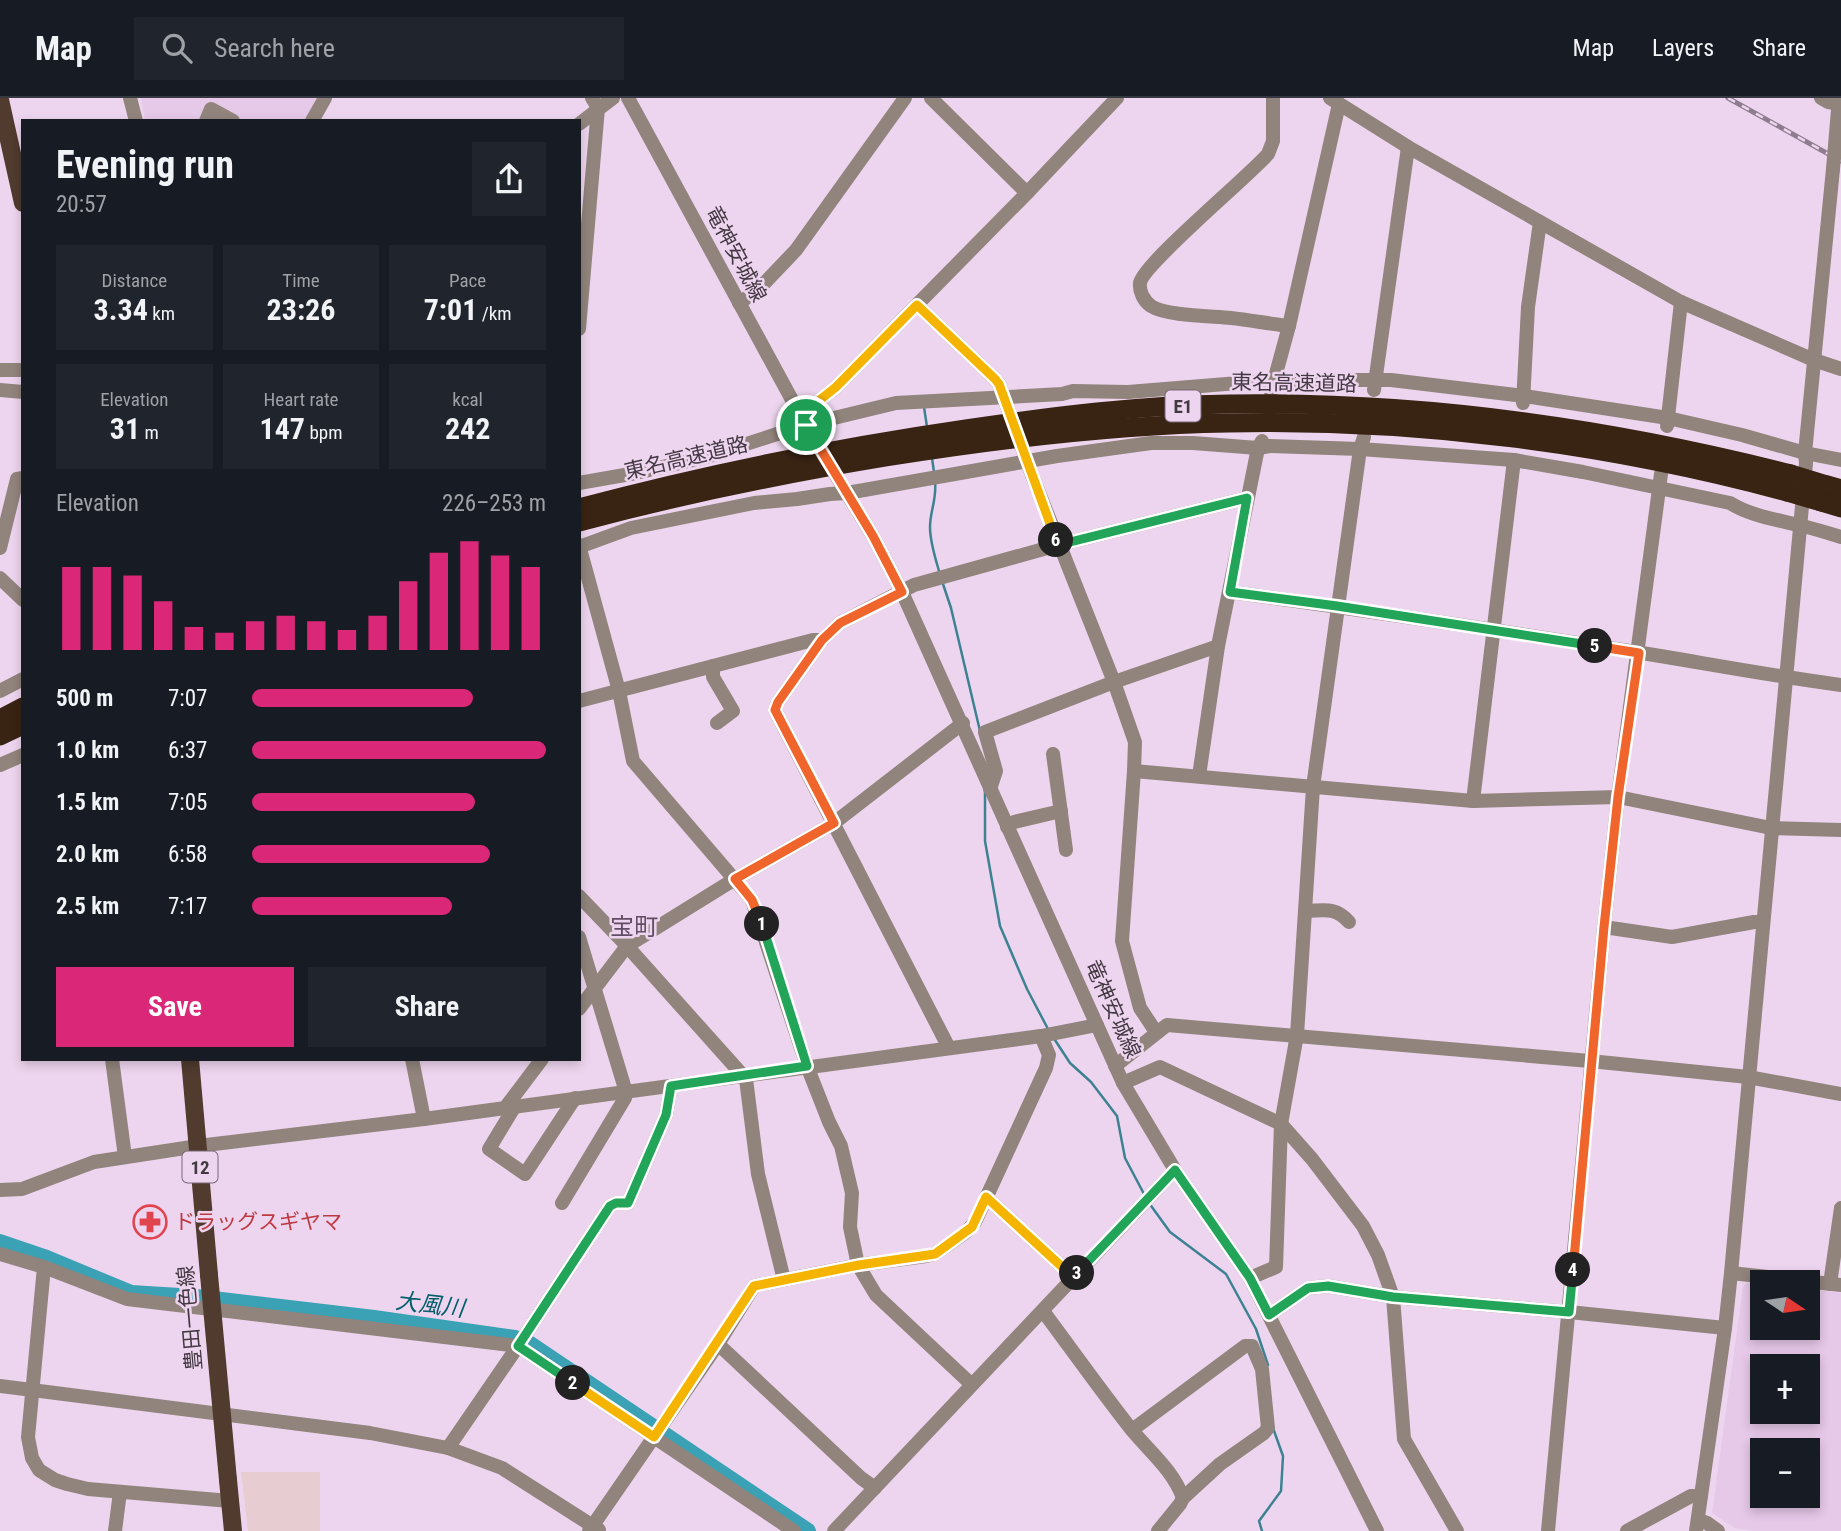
<!DOCTYPE html>
<html lang="en">
<head>
<meta charset="utf-8">
<style>
	body { margin:0; font-family:"Roboto Condensed","Noto Sans JP",sans-serif; background:#20242c; color:#f1f3f6; height:100vh; display:flex; flex-direction:column; font-size:26px; white-space:nowrap }
	* { box-sizing:border-box; margin:0 }
	p { font-size:23px; color:#9ea1a6 }
	.icon { flex:none; width:38px; height:38px; fill:none; stroke:currentColor; stroke-width:2; stroke-linecap:round; stroke-linejoin:round }
	.map { position:relative; flex:1; overflow:hidden }
	.drawer { position:absolute; left:21px; top:21px; width:560px; height:942px; display:flex; flex-direction:column; background:#171b24; border-radius:0px; box-shadow:0 4px 10px #0003 }
	.drawer>* { flex:none }
	.needle { width:46px; rotate:103deg }
	.buttons { position:absolute; left:1750px; top:1172px; display:grid; gap:14px }
	.buttons a { display:grid; place-items:center; width:70px; height:70px; border-radius:0px; background:#171b24; box-shadow:0 4px 10px #0003; font-size:35px }
	.pin { position:absolute; display:grid; place-items:center; width:60px; height:60px; color:#fff; margin:-30px; border:4px solid #fff; border-radius:50%; box-shadow:0 2px 7px #0007 }
	.km { position:absolute; width:35px; height:35px; margin:-18px; border-radius:50%; background:#222; color:#fff; font-size:19px; line-height:35px; text-align:center }
	.round { display:grid; place-items:center; flex:none; width:74px; height:74px; border-radius:0px; background:#20242c }
	.summary { display:flex; align-items:center; justify-content:space-between; height:119px; padding:0 35px }
	h1 { font-size:38px; font-weight:700; line-height:52px }
	.figures { display:grid; grid-template-columns:repeat(3,1fr); gap:10px; height:119px; padding:7px 35px }
	.figures div { display:grid; align-content:center; border-radius:0px; background:#20242c; text-align:center }
	.figures b { font-size:30px; font-weight:700 }
	.figures small { font-size:19px; font-weight:400 }
	.figures p { font-size:19px }
	.chart { height:196px; padding:14px 35px }
	.chart p { display:flex; justify-content:space-between }
	.chart svg { width:100%; height:126px; margin-top:7px; stroke:#db2777; stroke-width:6 }
	.button { display:flex; gap:14px; margin-top:auto; padding:14px 35px }
	.button a { flex:1; height:80px; border-radius:0px; background:#db2777; color:#fff; font-size:28px; font-weight:700; line-height:80px; text-align:center }
	.button a+a { background:#20242c; color:#f1f3f6 }
	ul { padding:0 35px; list-style:none; font-size:23px }
	li { display:grid; grid-template-columns:112px 84px 1fr; align-items:center; height:52px }
	li i { height:18px; border-radius:9px; background:#db2777 }
	header { display:flex; align-items:center; gap:42px; box-sizing:border-box; height:98px; padding:0 35px; background:#171b24; border-bottom:2px solid #363941 }
	header strong { font-size:33px }
	nav { display:flex; gap:38px; margin-inline-start:auto; font-size:24px }
	.search { width:490px; height:63px; background:#20242c; display:flex; align-items:center; gap:18px; box-sizing:border-box; padding:0 24px; border-radius:0px; color:#9ea1a6; font-size:26px }
	.map>svg:first-child { display:block }
</style>
</head>
<body>
<header>
<strong>Map</strong>
<div class="search"><svg class="icon" aria-label="search" viewBox="0 0 24 24"><circle cx="10" cy="10" r="6"/><path d="M15 15l6 6"/></svg>Search here</div>
<nav><a>Map</a><a>Layers</a><a>Share</a></nav>
</header>
<div class="map">
<svg width="1841" height="1433" viewBox="0 0 1841 1433">
	<rect width="100%" height="100%" fill="#eed5ef"/>
	<g fill="#e6c8e8" fill-rule="evenodd">
		<polygon points="141,0 321,0 308,23 237,23 210,6 203,23 145,23"/>
		<path d="M 1746,1185 L 1762,1187 L 1762,1230 L 1808,1230 L 1808,1191 L 1841,1195 L 1841,1433 L 1753,1433 L 1735,1430 L 1712,1415 L 1743,1189 ZM 1762,1269 L 1808,1269 L 1808,1314 L 1762,1314 ZM 1762,1353 L 1808,1353 L 1808,1398 L 1762,1398 Z"/>
	</g>
	<polygon fill="#e7cdd2" points="241,1374 320,1374 320,1433 248,1433"/>
	<g fill="none" stroke-linecap="round" stroke-linejoin="round">
		<g stroke="#3d8292" stroke-width="2.5">
			<polyline points="924,309 927,329"/>
			<polyline points="932,360 934,374"/>
			<path d="M 935,384 C 937,401 930,413 930,429 C 930,444 935,459 939,473"/>
			<polyline points="942,483 951,510 980,633"/>
			<polyline points="985,694 985,743 1000,828 1027,891 1048,931"/>
			<polyline points="1053,939 1070,965 1091,984 1117,1018 1125,1060 1144,1096"/>
			<polyline points="1149,1105 1170,1134 1226,1176 1256,1231 1268,1267"/>
			<polyline points="1262,1433 1259,1423 1281,1393 1283,1358 1273,1330"/>
		</g>
		<polyline stroke="#3aa2b4" stroke-width="16" points="0,1144 44,1159 131,1195 196,1199 374,1220 515,1240 530,1246 808,1433"/>
		<g stroke="#90847c" stroke-width="14">
			<polyline points="130,0 136,23"/>
			<polyline points="628,0 804,324"/>
			<polyline points="931,0 1027,95"/>
			<path d="M 1273,0 L 1273,43 L 1268,56 C 1248,79 1143,166 1140,185 C 1139,194 1144,203 1151,208 C 1166,218 1212,218 1231,220 C 1250,222 1270,226 1289,228"/>
			<polyline points="1330,0 1408,49 1681,204 1814,262 1841,271"/>
			<polyline points="1821,0 1828,4 1841,6"/>
			<polyline points="206,23 211,11 233,23"/>
			<polyline points="312,23 325,0"/>
			<polyline points="579,26 613,0"/>
			<polyline points="739,205 757,193 796,152 905,0"/>
			<polyline points="917,207 995,281 999,286"/>
			<polyline points="579,231 598,10 592,0"/>
			<polyline points="0,272 23,272"/>
			<polyline points="0,292 23,294"/>
			<polyline points="1374,292 1408,49"/>
			<polyline points="1271,294 1289,228 1339,6"/>
			<polyline points="1523,305 1528,209 1540,124"/>
			<polyline points="801,317 836,289 1027,95 1117,0"/>
			<polyline points="1667,328 1681,204"/>
			<polyline points="1032,377 1114,584 1135,644 1134,673 1122,843 1140,910 1156,934"/>
			<polyline points="579,385 636,375 706,359 805,327 896,305 1062,296 1073,293 1128,294 1275,282 1391,282 1524,298 1668,320 1742,337 1805,355 1841,362"/>
			<polyline points="843,389 873,438 902,494 1123,985 1175,1072 1250,1180 1377,1433"/>
			<polyline points="579,447 619,593 633,663 752,802 807,968 829,1024 841,1048 852,1095 850,1129 858,1167 876,1197 971,1286"/>
			<path d="M 579,449 L 631,430 L 754,405 L 797,401 L 830,396 L 847,395 L 1057,358 L 1151,345 L 1193,345 L 1258,350 L 1270,348 L 1360,351 L 1514,362 L 1583,374 L 1730,405 C 1751,418 1775,421 1798,427 C 1813,430 1827,435 1841,439"/>
			<polyline points="0,450 17,381 23,380"/>
			<polyline points="0,480 23,502"/>
			<path d="M 1230,494 C 1365,512 1501,533 1636,554 C 1704,565 1772,578 1841,587"/>
			<polyline points="713,568 713,579 733,613 717,625"/>
			<polyline points="0,593 23,581"/>
			<polyline points="579,603 813,542 822,542"/>
			<polyline points="1053,656 1066,752"/>
			<polyline points="0,667 23,657"/>
			<polyline points="1134,673 1473,703 1618,699 1771,730 1841,732"/>
			<polyline points="1199,678 1218,548 1258,350 1262,343"/>
			<polyline points="990,691 996,673 985,634 1114,584 1218,548"/>
			<polyline points="1473,703 1514,362"/>
			<polyline points="1007,729 1014,724 1061,713"/>
			<polyline points="579,798 627,848 746,981 758,1076 784,1182"/>
			<path d="M 1305,813 C 1324,813 1335,808 1349,824"/>
			<polyline points="1604,829 1672,839 1754,824 1763,824"/>
			<polyline points="579,911 627,848 735,781 834,725 963,625"/>
			<polyline points="949,950 775,612 778,604 822,542 840,525 914,487 1058,447 1247,400"/>
			<polyline points="112,961 125,1059"/>
			<polyline points="412,961 424,1021"/>
			<polyline points="1115,968 1167,927 1590,963 1748,979 1841,996"/>
			<polyline points="1123,985 1160,969 1281,1026 1312,1061 1363,1128 1378,1157 1393,1199 1404,1341 1457,1433"/>
			<polyline points="515,1008 489,1051 525,1076 575,1000"/>
			<polyline points="505,1010 542,961"/>
			<polyline points="0,1092 22,1091 94,1064 198,1048 424,1021 1041,938 1097,927"/>
			<polyline points="986,1099 1073,1179"/>
			<polyline points="562,1105 625,1000 626,994 579,839"/>
			<polyline points="0,1156 44,1169 127,1201 518,1248 794,1433"/>
			<polyline points="44,1169 28,1339 32,1360 39,1372 55,1382 67,1386 88,1391 230,1403"/>
			<polyline points="1731,1175 1841,1187"/>
			<polyline points="1250,1180 1276,1169 1281,1026 1297,937 1313,689 1360,351 1364,339"/>
			<polyline points="1830,1186 1841,1110"/>
			<path d="M 1043,1213 C 1072,1252 1101,1293 1131,1331 C 1149,1353 1173,1372 1183,1400"/>
			<polyline points="1269,1217 1308,1190 1328,1188 1393,1199 1569,1214 1725,1230"/>
			<polyline points="718,1246 861,1380 875,1390"/>
			<polyline points="0,1288 370,1335 448,1350 502,1370 599,1432"/>
			<polyline points="1132,1332 1245,1248 1252,1248 1262,1271 1268,1330 1264,1335 1220,1366 1183,1400 1180,1406 1158,1433"/>
			<polyline points="448,1350 518,1248 610,1108 616,1105 628,1105 666,1017 671,988"/>
			<polyline points="1698,1422 1707,1425 1718,1433"/>
			<polyline points="115,1433 120,1394"/>
			<polyline points="589,1433 718,1246 754,1188 858,1167 926,1158 935,1156 966,1134 975,1124 1046,970 1049,957 1041,938"/>
			<polyline points="834,1433 1175,1072"/>
			<polyline points="1548,1433 1604,829 1618,699 1661,376"/>
			<polyline points="1627,1433 1691,1398 1701,1398"/>
			<polyline points="1696,1433 1725,1230 1731,1175 1806,365 1805,355 1833,71"/>
		</g>
		<g stroke="#503b2e" stroke-width="18">
			<polyline points="0,2 23,105"/>
			<polyline points="190,961 209,1177"/>
			<polyline points="228,1382 233,1433"/>
		</g>
		<g stroke="#392313" stroke-width="19">
			<polyline points="1827,387 1841,391"/>
			<polyline points="1821,404 1841,410"/>
			<path d="M 579,410 C 707,376 835,350 966,331 C 1053,318 1141,307 1230,306 C 1419,303 1607,329 1791,376"/>
			<path d="M 579,424 C 680,397 783,376 886,359 C 999,341 1113,327 1228,325 C 1415,321 1606,345 1787,394"/>
			<polyline points="0,621 23,609"/>
			<polyline points="0,638 23,627"/>
		</g>
		<defs>
			<polyline id="rail" points="1728,0 1841,63"/>
		</defs>
		<use href="#rail" stroke="#8e7d8e" stroke-width="5"/>
		<use href="#rail" stroke="#eed5ef" stroke-width="2.5" stroke-dasharray="8" stroke-linecap="butt"/>
		<g stroke="#90847c" stroke-width="14">
			<polyline points="1833,71 1839,0"/>
			<polyline points="999,286 1032,377"/>
			<polyline points="808,331 843,389"/>
		</g>
		<polyline stroke="#503b2e" stroke-width="18" points="209,1177 228,1382"/>
		<g stroke="#392313" stroke-width="19">
			<polyline points="1791,376 1827,387"/>
			<polyline points="1787,394 1821,404"/>
		</g>
	</g>
	<g fill="none" stroke-linecap="round" stroke-linejoin="round">
		<defs>
			<polyline id="split-1" points="762,826 752,802 735,781 834,725 775,612 778,604 822,542 840,525 902,494 873,438 806,327"/>
			<polyline id="split-2" points="573,1285 518,1248 610,1108 616,1105 628,1105 666,1017 671,988 807,968 762,826"/>
			<polyline id="split-3" points="573,1285 654,1339 754,1188 859,1167 935,1156 972,1129 986,1099 1073,1179 1077,1175"/>
			<polyline id="split-4" points="1077,1175 1175,1072 1250,1180 1269,1217 1308,1190 1328,1188 1393,1199 1569,1214 1573,1172"/>
			<polyline id="split-5" points="1573,1172 1604,829 1618,699 1639,555 1595,548"/>
			<polyline id="split-6" points="1056,442 1058,447 1247,400 1230,494 1337,508 1595,548"/>
			<polyline id="split-7" points="806,327 801,317 836,289 917,207 995,281 999,286 1056,442"/>
		</defs>
		<use href="#split-1" stroke="#fff" stroke-width="14"/>
		<use href="#split-2" stroke="#fff" stroke-width="14"/>
		<use href="#split-3" stroke="#fff" stroke-width="14"/>
		<use href="#split-4" stroke="#fff" stroke-width="14"/>
		<use href="#split-5" stroke="#fff" stroke-width="14"/>
		<use href="#split-6" stroke="#fff" stroke-width="14"/>
		<use href="#split-7" stroke="#fff" stroke-width="14"/>
		<use href="#split-1" stroke="#f0652b" stroke-width="9"/>
		<use href="#split-2" stroke="#22a559" stroke-width="9"/>
		<use href="#split-3" stroke="#f5b400" stroke-width="9"/>
		<use href="#split-4" stroke="#22a559" stroke-width="9"/>
		<use href="#split-5" stroke="#f0652b" stroke-width="9"/>
		<use href="#split-6" stroke="#22a559" stroke-width="9"/>
		<use href="#split-7" stroke="#f5b400" stroke-width="9"/>
	</g>
	<defs>
		<symbol id="pharmacy-ring" viewBox="-11 -11 22 22"><circle r="9.5" fill="#eed5ef" stroke="#e0444e" stroke-width="1.5"/><path d="M-2-6h4v4h4v4h-4v4h-4v-4h-4v-4h4Z" fill="#e0444e"/></symbol>
	</defs>
	<g fill-rule="evenodd">
		<use href="#pharmacy-ring" x="131" y="1105" width="38" height="38"/>
	</g>
	<g text-anchor="middle" dominant-baseline="central" stroke-width="5" stroke-linejoin="round" paint-order="stroke">
		<g fill="#eed5ef" stroke="#766877" stroke-width="2">
			<rect x="1165.5" y="292.5" width="35" height="31" rx="5"/>
			<rect x="182.5" y="1053.5" width="35" height="31" rx="5"/>
		</g>
		<g font-size="19" font-weight="bold" fill="#433943">
			<text x="1183" y="308">E1</text>
			<text x="200" y="1069">12</text>
		</g>
		<g font-size="21" fill="#433943" stroke="#eed5ef">
			<text transform="translate(736 156) rotate(62)">竜神安城線</text>
			<text transform="translate(1294 285) rotate(1)">東名高速道路</text>
			<text transform="translate(686 360) rotate(-13)">東名高速道路</text>
			<text transform="translate(1113 911) rotate(66)">竜神安城線</text>
			<text transform="translate(190 1220) rotate(-95)">豊田一色線</text>
		</g>
		<g font-size="21" fill="#be3a42" stroke="#eed5ef" text-anchor="start">
			<text x="174" y="1124">ドラッグスギヤマ</text>
		</g>
		<g font-size="23" font-style="italic" fill="#015e6a" stroke="#eed5ef">
			<text transform="translate(430 1207) rotate(7)">大風川</text>
		</g>
		<g font-size="24" fill="#624e64" stroke="#eed5ef">
			<text x="634" y="829">宝町</text>
		</g>
	</g>
</svg>
<div class="buttons">
<a><svg class="needle" viewBox="-14 -14 28 28"><path d="M0-13l5 13h-10z" fill="#e53935"/><path d="M0 13l5-13h-10z" fill="#9ea1a6"/></svg></a>
<a>+</a>
<a>−</a>
</div>
<div class="pin" style="left:806px;top:327px;background:#1e9e55"><svg class="icon" aria-label="arrive" viewBox="0 0 24 24"><path d="M6 21V4h12l-3 4 3 4H6"/></svg></div>
<b class="km" style="left:762px;top:826px">1</b>
<b class="km" style="left:573px;top:1285px">2</b>
<b class="km" style="left:1077px;top:1175px">3</b>
<b class="km" style="left:1573px;top:1172px">4</b>
<b class="km" style="left:1595px;top:548px">5</b>
<b class="km" style="left:1056px;top:442px">6</b>
<section class="drawer">
<div class="summary"><div><h1>Evening run</h1><p>20:57</p></div><a class="round"><svg class="icon" aria-label="share" viewBox="0 0 24 24"><path d="M12 15V3M7 8l5-5 5 5M5 13v7h14v-7"/></svg></a></div>
<div class="figures">
<div><p>Distance</p><b>3.34<small> km</small></b></div>
<div><p>Time</p><b>23:26</b></div>
<div><p>Pace</p><b>7:01<small> /km</small></b></div>
</div>
<div class="figures">
<div><p>Elevation</p><b>31<small> m</small></b></div>
<div><p>Heart rate</p><b>147<small> bpm</small></b></div>
<div><p>kcal</p><b>242</b></div>
</div>
<div class="chart"><p><span>Elevation</span>226–253 m</p>
<svg viewBox="0 0 160 44" preserveAspectRatio="none"><path d="M5 44V15M15 44V15M25 44V18M35 44V27M45 44V36M55 44V38M65 44V34M75 44V32M85 44V34M95 44V37M105 44V32M115 44V20M125 44V10M135 44V6M145 44V11M155 44V15"/></svg>
</div>
<ul>
<li><b>500 m</b>7:07<i style="width:75%"></i></li>
<li><b>1.0 km</b>6:37<i style="width:100%"></i></li>
<li><b>1.5 km</b>7:05<i style="width:76%"></i></li>
<li><b>2.0 km</b>6:58<i style="width:81%"></i></li>
<li><b>2.5 km</b>7:17<i style="width:68%"></i></li>
</ul>
<div class="button"><a>Save</a><a>Share</a></div>
</section>
</div>
</body>
</html>
